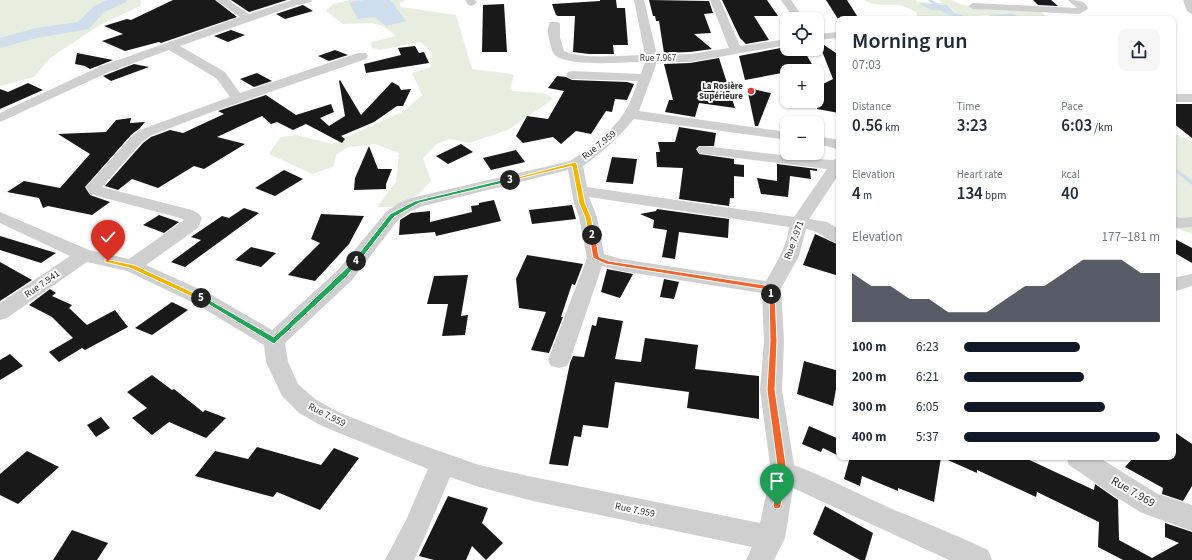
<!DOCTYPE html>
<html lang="en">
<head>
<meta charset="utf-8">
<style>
	body { margin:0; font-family:"Source Sans 3",sans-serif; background:#f6f6f7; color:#1f2937; height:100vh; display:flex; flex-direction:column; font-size:15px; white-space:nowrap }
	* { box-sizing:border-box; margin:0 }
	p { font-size:13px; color:#747a83 }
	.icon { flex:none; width:22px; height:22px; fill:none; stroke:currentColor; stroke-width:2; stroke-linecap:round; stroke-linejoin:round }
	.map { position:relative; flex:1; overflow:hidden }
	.side { position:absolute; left:836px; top:16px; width:340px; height:444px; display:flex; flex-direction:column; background:#fff; border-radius:8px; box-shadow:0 1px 3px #0004 }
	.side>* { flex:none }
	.fabs { position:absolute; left:780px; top:12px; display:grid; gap:8px }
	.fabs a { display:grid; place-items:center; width:44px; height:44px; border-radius:8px; background:#fff; box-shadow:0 1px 3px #0004; font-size:20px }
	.pin { position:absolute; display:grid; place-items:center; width:34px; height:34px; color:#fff; margin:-41px -17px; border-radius:50% 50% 50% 0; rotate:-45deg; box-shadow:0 0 4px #0007 }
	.pin .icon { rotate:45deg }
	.km { position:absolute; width:20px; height:20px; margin:-10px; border-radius:50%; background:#222; color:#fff; font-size:11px; line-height:20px; text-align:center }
	.round { display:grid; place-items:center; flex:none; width:42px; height:42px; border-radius:8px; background:#f6f6f7 }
	.headline { display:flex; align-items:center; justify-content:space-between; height:68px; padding:0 16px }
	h1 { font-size:22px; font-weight:600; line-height:30px }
	.metrics { display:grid; grid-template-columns:repeat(3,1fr); gap:6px; height:68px; padding:4px 16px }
	.metrics div { display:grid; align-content:center }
	.metrics b { font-size:17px; font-weight:600 }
	.metrics small { font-size:11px; font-weight:400 }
	.metrics p { font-size:11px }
	.chart { height:112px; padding:8px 16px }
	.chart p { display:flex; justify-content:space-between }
	.chart svg { width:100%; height:72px; margin-top:4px; fill:#111827; opacity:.7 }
	ul { padding:0 16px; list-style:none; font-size:13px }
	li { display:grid; grid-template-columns:64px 48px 1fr; align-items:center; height:30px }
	li i { height:10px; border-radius:5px; background:#111827 }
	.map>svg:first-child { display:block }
</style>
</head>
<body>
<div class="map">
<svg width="1192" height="560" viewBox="0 0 1192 560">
	<rect width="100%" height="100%" fill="#fff"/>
	<g fill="#e7eee0" fill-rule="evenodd">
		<polygon points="0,0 141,0 140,6 100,25 50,58 34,77 0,86"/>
		<polygon points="350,0 363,0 349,3 375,17 406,21 391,0 405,0 400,3 401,7 456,15 472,69 511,74 514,75 510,89 512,91 544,93 552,98 552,100 508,130 469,143 450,139 437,144 423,158 431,181 420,193 406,201 393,207 377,207 396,182 399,153 375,144 348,147 336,155 333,167 312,174 271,155 269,153 281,137 297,135 332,144 404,111 422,95 412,73 431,67 432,52 420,42 380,50 372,48 371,42 396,36 383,26 372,23 343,24 326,11 333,4"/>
		<path d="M 864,0 L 915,0 L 918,2 L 943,3 L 939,0 L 951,0 L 963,5 L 986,10 L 1040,11 L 1049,19 L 988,19 L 990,15 L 959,17 L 965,19 L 918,19 L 916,12 C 910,9 904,6 898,5 C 886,4 875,7 864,0 ZM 920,3 L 947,5 L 954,11 L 931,10 Z"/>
		<polygon points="1173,133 1192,142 1192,234 1173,227"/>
	</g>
	<g fill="#cedeed">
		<polygon points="363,0 391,0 406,21 386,26 375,17 358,19 349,2"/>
		<polygon points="919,3 947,5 954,12 931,10"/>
	</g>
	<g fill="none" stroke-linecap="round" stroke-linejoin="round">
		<g stroke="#cedeed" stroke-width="3">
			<polyline points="930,0 946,12 966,18"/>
			<polyline points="983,18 1010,15 1022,19"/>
		</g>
		<polyline stroke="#cedeed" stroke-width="3.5" points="1173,168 1192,183"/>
		<polygon fill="#cedeed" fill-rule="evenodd" points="107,0 127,0 125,3 104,12 89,29 37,38 0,48 0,38 36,28 78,22 94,6"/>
	</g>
	<g fill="#191919">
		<polygon points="173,0 215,0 237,17 161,43 159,42 125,51 102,41 123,34 104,26 127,19 131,20"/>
		<polygon points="231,0 287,0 249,12"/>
		<polygon points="600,0 616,0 617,8 625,8 628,45 613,45 614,54 589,54 573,52 575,16 558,16 556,15 552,4 600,1"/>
		<polygon points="649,0 709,1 713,13 704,14 711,33 694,34 712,49 690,52 664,53 659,21 656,21 655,16 653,16"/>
		<polygon points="722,0 767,0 778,16 754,16 769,40 746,44 740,38"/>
		<polygon points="826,0 847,0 859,19 838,19"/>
		<polygon points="1033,0 1051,0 1058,6 1038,5"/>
		<polygon points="504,4 507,52 482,52 483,5"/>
		<polygon points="303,5 313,11 285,19 276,14"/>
		<polygon points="231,30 245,35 228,42 214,36"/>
		<polygon points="818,41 839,55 839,113 817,109 817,87 833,79"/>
		<polygon points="415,46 419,53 424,52 429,63 366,73 364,64 401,55 398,48"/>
		<polygon points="786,47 787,49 803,49 816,71 787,71 787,72 745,80 739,56"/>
		<polygon points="335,50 348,55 329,61 318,56"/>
		<polygon points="77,53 113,60 90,69 85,66 75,64"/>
		<polygon points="719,58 727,83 724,83 727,84 735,108 699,103 695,117 665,112 669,100 673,100 664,64 690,63"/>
		<polygon points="134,64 149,67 111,81 103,76"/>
		<polygon points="257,73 272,81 254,87 240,79"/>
		<polygon points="557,76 566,77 572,80 627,82 634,84 627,100 615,99 612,112 606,111 591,134 576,131 561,144 553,137 523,143 516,136 527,116 548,119 564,91 548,88"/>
		<polygon points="340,80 361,115 392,82 399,86 401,90 411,89 403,106 397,106 374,122 341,136 345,139 342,143 306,124 293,130 277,122 271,124 262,116 217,137 245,144 204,169 194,166 158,188 132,179 118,190 105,186 143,143 151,137 170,130 183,133 224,114 218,111 266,95 296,115 331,104 334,112 320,118 329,126 345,116 339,81"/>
		<polygon points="28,83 43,90 0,109 0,89 8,92"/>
		<polygon points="747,88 771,93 758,126 755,126"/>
		<polygon points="1173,104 1192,104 1192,138 1173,123"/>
		<polygon points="131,118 130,123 145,122 140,128 131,135 85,187 90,195 110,202 92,215 48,206 43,208 39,198 7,192 24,181 60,188 90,154 58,134 106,132 116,120"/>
		<polygon points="679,127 716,133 714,146 699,146 696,149 699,154 734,159 734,164 744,165 744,177 734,176 734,198 730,198 729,206 679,199 683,168 657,167 656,152 660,152 658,142 675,142"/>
		<polygon points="461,144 473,152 448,164 436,156"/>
		<polygon points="369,146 378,169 392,169 386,184 386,189 354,190 355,178"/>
		<polygon points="516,150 525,162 491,170 483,158"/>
		<polygon points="612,157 637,159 633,184 606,182"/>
		<polygon points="777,164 817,169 817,171 810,170 811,179 790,176 788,197 761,194 757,178 777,181"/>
		<polygon points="284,170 303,179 275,196 255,188"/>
		<polygon points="494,200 501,221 436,236 435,232 399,235 400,220 411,213 430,211 430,222 472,212 471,206 479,205 479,203"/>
		<polygon points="572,205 576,219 532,224 529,210"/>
		<polygon points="244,208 259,213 185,267 171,262 201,240 191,237 222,216 229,218"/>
		<polygon points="657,209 729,219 728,238 679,232 675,259 662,257 667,230 653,228 654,220 640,214 656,211"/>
		<polygon points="321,214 364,216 349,244 315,281 288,275 320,243 311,239"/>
		<polygon points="159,215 179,222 164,233 143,225"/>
		<polygon points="815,234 839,245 839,276 803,265"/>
		<polygon points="0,236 56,253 41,263 0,250"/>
		<polygon points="1173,238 1192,248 1192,263 1173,252"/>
		<polygon points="251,247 276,253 261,267 235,260"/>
		<polygon points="527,255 583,264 575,285 572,284 561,317 563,317 549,353 531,350 546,312 519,308 516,279"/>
		<polygon points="0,262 32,280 0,301"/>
		<polygon points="607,269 633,274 620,298 601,292"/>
		<polygon points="468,275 461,316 468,315 465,335 442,336 448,304 427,304 434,276"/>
		<polygon points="664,279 679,282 674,299 660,297"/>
		<polygon points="50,289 56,293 52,296 72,305 69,308 87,325 115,310 128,327 85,350 82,348 59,362 49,352 73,338 52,317 29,305"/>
		<polygon points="172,302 188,310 152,335 135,328"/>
		<polygon points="598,317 623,321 615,359 641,362 645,338 698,345 695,369 759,376 759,419 687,408 689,392 615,382 608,428 583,425 581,437 574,436 568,466 549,464 570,363 573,356 584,357 592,325 596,326"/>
		<polygon points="10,354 23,366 0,380 0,360"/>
		<polygon points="804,361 839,371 833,406 797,394"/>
		<polygon points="152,375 172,390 174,389 203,412 205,410 226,418 206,438 169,422 152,435 132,418 147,408 127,392"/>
		<polygon points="101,417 110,428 96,437 87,425"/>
		<polygon points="809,426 839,439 839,456 823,448 821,452 802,444"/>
		<polygon points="1173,431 1192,444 1192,486 1183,501 1162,494 1163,488 1125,467 1134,457 1173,457"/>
		<polygon points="257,447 321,465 334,448 359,458 320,510 277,492 273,497 195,476 215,451 248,459"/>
		<polygon points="27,451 59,467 18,504 0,495 0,474"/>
		<polygon points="850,457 1023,457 1094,490 1095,484 1118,500 1119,540 1152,558 1179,543 1165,537 1165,523 1192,532 1192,560 1123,560 1098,547 1099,522 1037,492 1036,497 977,470 977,473 941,457 934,502 898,488 898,491 862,476 860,486 844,479"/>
		<polygon points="448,496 488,508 482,523 503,543 486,560 472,546 466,560 434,560 419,556"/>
		<polygon points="825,506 873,533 865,560 860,560 813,534"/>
		<polygon points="72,530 108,543 97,560 53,560"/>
	</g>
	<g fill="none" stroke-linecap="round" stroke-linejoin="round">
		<g fill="#cfcfcf" fill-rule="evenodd">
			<path d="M 216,0 L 228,0 L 249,14 L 292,0 L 312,0 L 311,2 L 294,6 L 180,46 L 225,72 L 240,93 L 358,53 L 366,53 L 368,56 L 366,59 L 209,113 L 150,136 L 142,142 L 102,187 L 192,210 L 199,214 L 202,218 L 198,228 L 146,265 L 210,294 L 272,330 L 338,270 L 386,212 L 399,203 L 411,198 L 570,161 C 590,148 611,133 624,113 C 630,104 634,92 638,81 L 572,79 L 568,78 L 566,75 L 568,72 L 572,71 L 641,74 L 645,62 C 624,62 572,67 556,56 C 552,53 551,47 550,43 C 548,36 547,27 550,22 L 558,22 L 560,24 L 560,37 L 564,51 C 582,60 625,55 645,55 L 634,0 L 644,0 L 657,55 L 690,54 L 729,48 L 710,0 L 720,0 L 740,46 L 787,39 L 787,45 L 690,62 L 657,62 L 639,111 L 787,132 L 787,140 L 634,119 C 619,137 603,152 583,166 L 587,187 L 794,217 L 827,169 L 704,154 L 699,153 L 697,150 L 699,147 L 704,146 L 816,159 L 833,160 L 839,158 L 839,174 L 809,219 L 827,222 L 839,229 L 839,244 C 826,240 822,232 806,229 L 799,256 L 781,288 L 784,341 L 782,390 L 794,465 C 828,478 859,494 892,509 C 924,522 956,535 988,550 L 992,560 L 949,560 L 793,488 L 785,538 L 774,560 L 746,560 L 752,547 L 533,501 L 479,487 L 450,477 L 425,536 L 414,560 L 385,560 L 407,518 L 428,469 L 322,426 L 299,413 L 282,396 L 266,362 L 264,345 L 196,304 L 127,271 L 87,262 L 7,318 L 0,320 L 0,303 L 70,256 L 0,223 L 0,212 L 89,250 L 129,259 L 184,220 L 180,218 L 90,194 L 86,187 L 132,136 L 140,130 L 230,97 L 216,78 L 169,50 L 109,72 L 0,122 L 0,113 L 101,66 L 240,17 ZM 568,170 L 574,203 L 579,217 L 587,258 L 548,360 L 551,366 L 559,368 L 567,366 L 570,360 L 602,266 L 621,271 L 762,293 L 764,341 L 760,390 L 771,472 L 760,523 L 533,477 L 479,465 L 411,441 L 338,412 L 315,399 L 298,384 L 288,362 L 285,343 L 352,280 L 398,220 L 411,211 L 423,206 ZM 589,197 L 789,227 C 787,247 776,263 766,281 L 621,259 L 604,254 L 597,217 Z"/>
			<polygon points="465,0 475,0 477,3 472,6 468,5"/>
			<polygon points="781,0 791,0 804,19 794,19"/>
			<path d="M 1068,0 C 1076,0 1086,0 1088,9 L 1079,14 L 973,9 L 968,6 L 973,3 L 1077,8 Z"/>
			<polygon points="1183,0 1192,0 1192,14 1187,11"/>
			<polygon points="839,32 839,38 817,40 817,34"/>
			<rect x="1173" y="94" width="19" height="8"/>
			<polygon points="817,136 839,140 839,150 830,147 817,144"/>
			<polygon points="1173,216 1180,218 1192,217 1192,227 1179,228 1173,227"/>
			<polygon points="1192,274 1192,286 1173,292 1173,278"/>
			<polygon points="1066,457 1098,457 1158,494 1192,505 1192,531 1142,513 1113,495 1069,465"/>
		</g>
	</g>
	<polygon fill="#f0652b" stroke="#fff" points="769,292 774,292 775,294 777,341 775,390 787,472 781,505 780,508 777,509 774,508 773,505 778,472 767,390 770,341"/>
	<polygon fill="#f0652b" stroke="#fff" points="592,233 595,235 599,257 609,261 771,286 774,288 775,294 771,296 768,294 768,290 606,264 593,258 589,235"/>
	<polygon fill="#f5b400" stroke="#fff" points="575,162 577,164 585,203 591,217 595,235 592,237 589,235 585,217 579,203 572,166 510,181 507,180"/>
	<polygon fill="#22a559" stroke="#fff" points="510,178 512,180 512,181 419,203 394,217 358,263 353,261 390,214 415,201"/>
	<polygon fill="#22a559" stroke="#fff" points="356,259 359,261 347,276 274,344 198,298 199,297 204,297 274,337"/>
	<polygon fill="#f5b400" stroke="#fff" points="105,259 134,265 205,298 204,300 199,300 130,268 105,262"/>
	<circle fill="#e33939" stroke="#fff" stroke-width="1.5" cx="751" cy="91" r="4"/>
	<g text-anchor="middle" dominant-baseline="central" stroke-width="4" stroke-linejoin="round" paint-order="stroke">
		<g font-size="9" fill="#323232" stroke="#fff">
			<text x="658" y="58">Rue 7.967</text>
		</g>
		<g font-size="9" font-weight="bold" fill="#323232" stroke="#fff" text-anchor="end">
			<text x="743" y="86">La Rosière<tspan x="743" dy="10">Supérieure</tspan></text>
		</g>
		<g font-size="10" fill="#323232" stroke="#fff">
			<text transform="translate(599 145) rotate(-39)">Rue 7.959</text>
			<text transform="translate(794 240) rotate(-70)">Rue 7.971</text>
			<text transform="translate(42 284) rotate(-35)">Rue 7.941</text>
			<text transform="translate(327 415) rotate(27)">Rue 7.959</text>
			<text transform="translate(635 510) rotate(12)">Rue 7.959</text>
		</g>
		<g font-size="12" fill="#323232" stroke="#fff">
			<text transform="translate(1133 492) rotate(30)">Rue 7.969</text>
		</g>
	</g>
</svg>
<div class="fabs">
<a><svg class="icon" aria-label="locate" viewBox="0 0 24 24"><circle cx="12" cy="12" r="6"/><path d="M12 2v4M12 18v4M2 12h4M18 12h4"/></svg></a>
<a>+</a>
<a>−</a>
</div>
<div class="pin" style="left:777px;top:505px;background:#1e9e55"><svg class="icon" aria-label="arrive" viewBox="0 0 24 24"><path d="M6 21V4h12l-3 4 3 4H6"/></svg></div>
<div class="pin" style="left:108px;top:261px;background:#d93025"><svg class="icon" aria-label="check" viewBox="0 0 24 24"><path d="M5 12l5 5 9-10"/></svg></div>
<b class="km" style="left:771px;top:294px">1</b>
<b class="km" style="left:592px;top:235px">2</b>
<b class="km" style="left:510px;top:180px">3</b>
<b class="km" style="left:356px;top:261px">4</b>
<b class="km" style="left:201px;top:298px">5</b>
<section class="side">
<div class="headline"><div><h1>Morning run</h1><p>07:03</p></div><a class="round"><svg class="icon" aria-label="share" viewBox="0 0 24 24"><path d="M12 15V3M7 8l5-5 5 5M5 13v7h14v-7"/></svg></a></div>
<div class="metrics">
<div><p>Distance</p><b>0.56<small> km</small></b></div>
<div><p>Time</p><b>3:23</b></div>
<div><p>Pace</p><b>6:03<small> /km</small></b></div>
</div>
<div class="metrics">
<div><p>Elevation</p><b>4<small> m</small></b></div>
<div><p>Heart rate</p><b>134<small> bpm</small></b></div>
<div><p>kcal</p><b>40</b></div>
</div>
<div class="chart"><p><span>Elevation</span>177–181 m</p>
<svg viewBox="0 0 160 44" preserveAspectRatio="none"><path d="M0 44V14L10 22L20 22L30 30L40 30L50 38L60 38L70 38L80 30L90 22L100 22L110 14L120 6L130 6L140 6L150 14L160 14V44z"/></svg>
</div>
<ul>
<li><b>100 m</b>6:23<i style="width:59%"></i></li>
<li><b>200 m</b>6:21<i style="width:61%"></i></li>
<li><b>300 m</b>6:05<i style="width:72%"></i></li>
<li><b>400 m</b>5:37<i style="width:100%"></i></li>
</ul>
</section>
</div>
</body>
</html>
